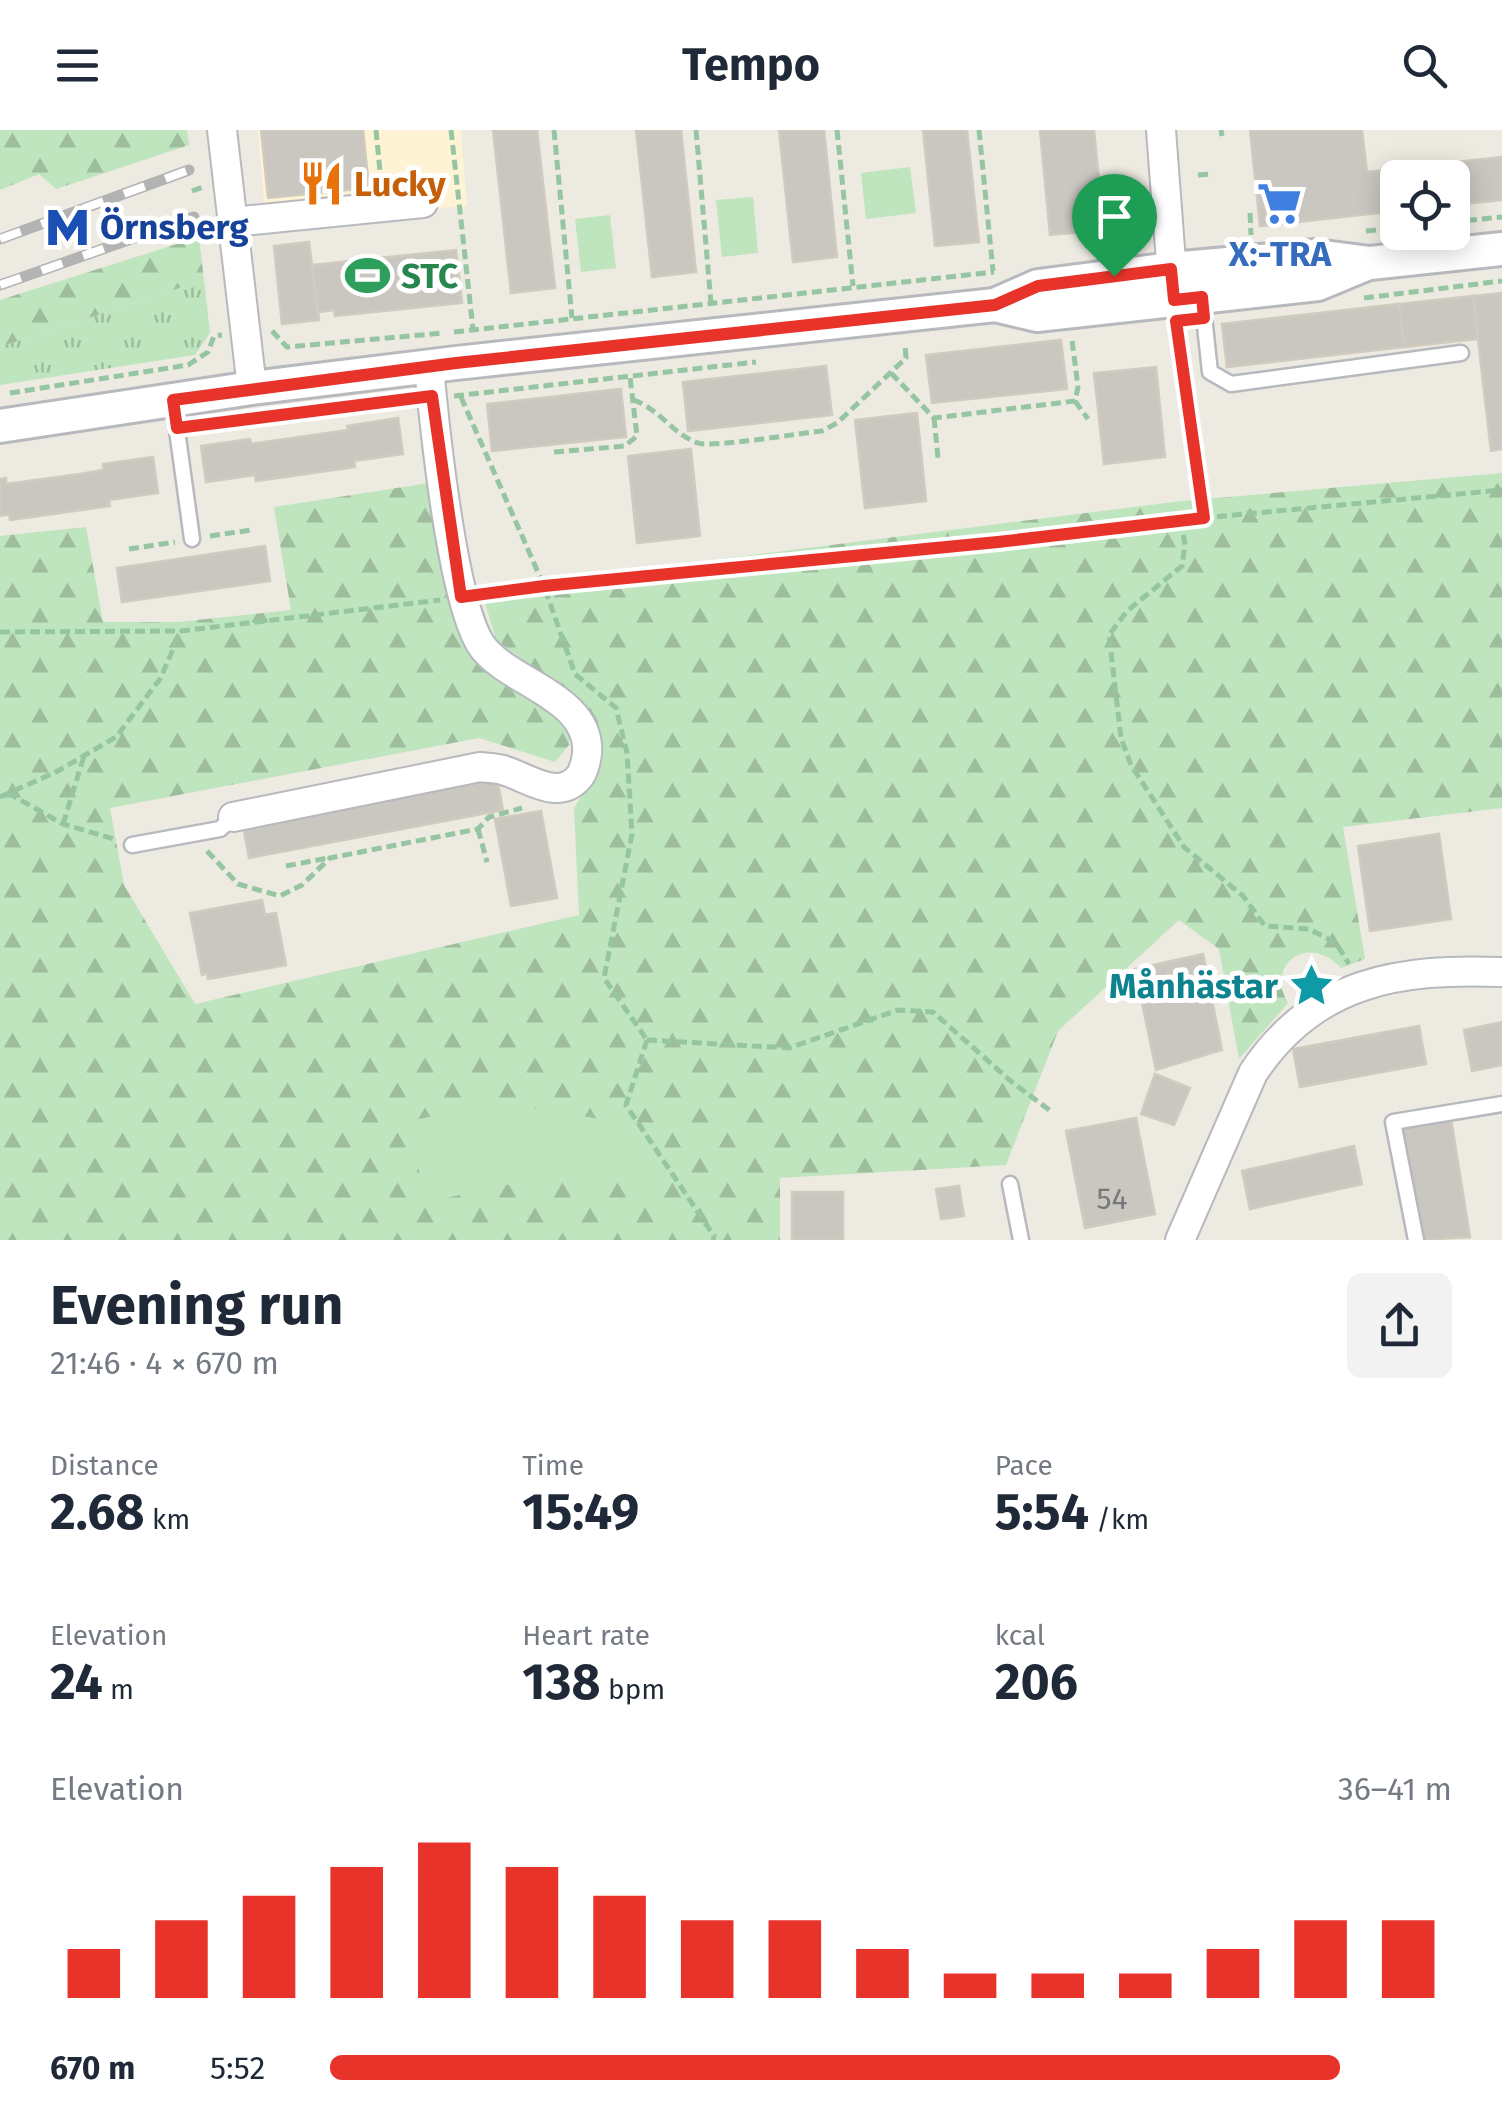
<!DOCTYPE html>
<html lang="en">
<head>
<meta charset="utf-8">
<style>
	body { margin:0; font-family:"Fira Sans",sans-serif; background:#f2f2f3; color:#1f2937; height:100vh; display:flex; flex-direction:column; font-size:38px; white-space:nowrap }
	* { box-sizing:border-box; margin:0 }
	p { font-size:32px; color:#747a83 }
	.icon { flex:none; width:55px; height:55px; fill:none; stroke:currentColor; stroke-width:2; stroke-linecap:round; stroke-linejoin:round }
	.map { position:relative; height:1110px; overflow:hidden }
	.side { display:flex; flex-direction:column; background:#fff; flex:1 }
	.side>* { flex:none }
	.buttons { position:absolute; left:1380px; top:30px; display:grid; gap:20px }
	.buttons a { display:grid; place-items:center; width:90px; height:90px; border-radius:15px; background:#fff; box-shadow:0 5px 25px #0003; font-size:50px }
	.pin { position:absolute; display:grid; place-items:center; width:85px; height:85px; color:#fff; margin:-102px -42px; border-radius:50% 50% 50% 0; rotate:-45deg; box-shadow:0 0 10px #0007 }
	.pin .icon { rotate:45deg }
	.round { display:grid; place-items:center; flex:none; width:105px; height:105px; border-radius:15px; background:#f2f2f3 }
	.summary { display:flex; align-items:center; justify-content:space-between; height:170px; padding:0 50px }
	h1 { font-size:55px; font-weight:700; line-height:75px }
	.figures { display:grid; grid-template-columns:repeat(3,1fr); gap:15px; height:170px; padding:10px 50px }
	.figures div { display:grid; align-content:center }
	.figures b { font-size:50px; font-weight:700 }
	.figures small { font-size:28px; font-weight:400 }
	.figures p { font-size:28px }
	.chart { height:280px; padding:20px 50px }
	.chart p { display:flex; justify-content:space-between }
	.chart svg { width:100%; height:180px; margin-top:10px; stroke:#e8332b; stroke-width:6 }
	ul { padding:0 50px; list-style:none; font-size:32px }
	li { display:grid; grid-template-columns:160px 120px 1fr; align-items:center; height:75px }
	li i { height:25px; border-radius:12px; background:#e8332b }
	header { display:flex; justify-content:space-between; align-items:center; height:130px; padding:0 50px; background:#fff; font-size:45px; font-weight:700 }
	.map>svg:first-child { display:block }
</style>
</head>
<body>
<header><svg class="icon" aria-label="menu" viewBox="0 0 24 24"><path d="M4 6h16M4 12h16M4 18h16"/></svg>Tempo<svg class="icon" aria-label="search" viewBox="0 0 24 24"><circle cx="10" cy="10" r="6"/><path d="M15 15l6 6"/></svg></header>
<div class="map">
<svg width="1502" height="1110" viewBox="0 0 1502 1110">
	<defs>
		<pattern id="grass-tufts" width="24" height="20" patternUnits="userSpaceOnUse" patternTransform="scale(2.5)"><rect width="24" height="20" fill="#bee5bd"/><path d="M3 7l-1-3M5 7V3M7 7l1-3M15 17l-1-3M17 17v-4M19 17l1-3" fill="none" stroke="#9dbd9d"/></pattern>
		<pattern id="forest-firs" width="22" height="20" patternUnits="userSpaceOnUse" patternTransform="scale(2.5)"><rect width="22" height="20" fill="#bee5bd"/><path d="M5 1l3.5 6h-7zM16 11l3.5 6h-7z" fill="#9dbd9d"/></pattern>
	</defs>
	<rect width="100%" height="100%" fill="#edeae1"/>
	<polygon fill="#fef3d5" points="258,0 461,0 467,76 266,94"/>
	<polygon fill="url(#grass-tufts)" points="204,150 210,203 195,225 0,255 0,217"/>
	<g fill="url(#forest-firs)">
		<polygon points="0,0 187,0 189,15 56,59 39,44 0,60"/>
		<polygon points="199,107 204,150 0,217 0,170"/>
		<path d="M 1502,343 L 1502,678 L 1343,697 L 1365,829 L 1341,838 C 1309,803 1265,833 1288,873 L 1239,929 L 1219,819 L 1179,790 L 1058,901 L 1006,1035 L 780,1048 L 780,1110 L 0,1110 L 0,406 L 86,397 L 103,492 L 178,492 L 291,480 L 274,377 L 429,353 L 447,462 L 476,523 L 569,597 L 569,615 L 555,632 L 479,608 L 110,678 L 124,755 L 195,874 L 579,785 L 574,678 L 592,649 L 599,621 L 595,589 L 569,565 L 496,510 L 481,459 L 1182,371 Z"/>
	</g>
	<g fill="#bee5bd">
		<polygon points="910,37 916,83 866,89 861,43"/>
		<polygon points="753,67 758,123 722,127 716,70"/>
		<polygon points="610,85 616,138 581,142 575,89"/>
		<polygon points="501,974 640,995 676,1049 562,1043 423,1073 413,990"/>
	</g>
	<g fill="#cac6c0" stroke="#d1cbbf" stroke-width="2.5">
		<polygon points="261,0 363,0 369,58 268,68"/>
		<polygon points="493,0 537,0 555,158 511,163"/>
		<polygon points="636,0 681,0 696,142 652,147"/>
		<polygon points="779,0 824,0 837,127 793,132"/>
		<polygon points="923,0 967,0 979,112 935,116"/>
		<polygon points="1040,0 1094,0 1104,100 1050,105"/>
		<polygon points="1250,0 1362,0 1367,42 1502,27 1502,70 1452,75 1452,48 1398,48 1398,81 1260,96"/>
		<polygon points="309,112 319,190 282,194 274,116"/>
		<polygon points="456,120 462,173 335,186 334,180 318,182 312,135"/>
		<polygon points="1502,163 1502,319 1491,321 1473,166"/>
		<polygon points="1473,166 1478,209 1404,217 1399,174"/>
		<polygon points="1399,174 1404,217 1227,237 1222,194"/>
		<polygon points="1061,210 1067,259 932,273 926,225"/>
		<polygon points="826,236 832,285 688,301 683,252"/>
		<polygon points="1156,237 1165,327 1104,334 1094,243"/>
		<polygon points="621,259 626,307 492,321 487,274"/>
		<polygon points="917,283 926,371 865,378 855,290"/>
		<polygon points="398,288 403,324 354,331 355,337 256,351 255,345 206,352 201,316 250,309 251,314 348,300 347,296"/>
		<polygon points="691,319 700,406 637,413 628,326"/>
		<polygon points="153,327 158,363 109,370 110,376 10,390 9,384 0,386 0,349 6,348 6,354 80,344 103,340 103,334"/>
		<polygon points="265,416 270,451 122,472 117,438"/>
		<polygon points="497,648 503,680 249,728 243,696"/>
		<polygon points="541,681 557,768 511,776 495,689"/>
		<polygon points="1439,704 1451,789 1370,801 1358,716"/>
		<polygon points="262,770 265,785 276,783 286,835 208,849 207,843 202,845 190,783"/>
		<polygon points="1203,824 1222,920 1156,940 1135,839"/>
		<polygon points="1502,892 1502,935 1472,941 1464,900"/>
		<polygon points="1419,896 1426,934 1300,957 1293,919"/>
		<polygon points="1155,944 1190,958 1174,995 1141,984"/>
		<polygon points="1136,988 1155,1084 1085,1098 1066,1001"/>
		<polygon points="1451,989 1470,1107 1419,1110 1401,997"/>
		<polygon points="1354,1016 1362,1054 1250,1079 1242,1041"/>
		<polygon points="959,1056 964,1086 941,1089 936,1059"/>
		<rect x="792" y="1062" width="51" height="48"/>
	</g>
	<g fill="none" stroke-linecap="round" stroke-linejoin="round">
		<defs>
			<g id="service">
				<polyline points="1202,168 1210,242 1231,254 1461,223"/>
				<polyline points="173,271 192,409"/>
				<polyline points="132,715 220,699 233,687"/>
				<polyline points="1010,1054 1021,1110"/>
				<polyline points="1416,1110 1393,992 1502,974"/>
			</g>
			<g id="minor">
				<polyline points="222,0 252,258"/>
				<polyline points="1161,0 1173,158"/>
				<polyline points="232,92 423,73"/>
				<path d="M 233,687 L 480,637 C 488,638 496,638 503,640 C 527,647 559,673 580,646 C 584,640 586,631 587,624 C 592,569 514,554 485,520 C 453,485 434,291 429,237"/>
				<path d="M 1180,1110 L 1253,943 C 1314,851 1399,838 1502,842"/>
			</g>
			<g id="tertiary">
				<polyline points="995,175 1037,185 1318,154 1366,134"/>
				<polyline points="0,296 252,258 456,233 995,175 1038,156 1171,139 1316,126 1370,133 1502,119"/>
			</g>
		</defs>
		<use href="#service" stroke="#b7b9be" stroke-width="19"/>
		<use href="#minor" stroke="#b7b9be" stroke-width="32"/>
		<use href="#tertiary" stroke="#b7b9be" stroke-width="38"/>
		<g stroke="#96c5a2" stroke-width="5" stroke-dasharray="10 5" stroke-linecap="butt">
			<polyline points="376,0 381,52"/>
			<polyline points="451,0 473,199"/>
			<polyline points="554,0 572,188"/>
			<polyline points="696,0 711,173"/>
			<polyline points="837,0 853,156"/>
			<polyline points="979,0 993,141"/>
			<polyline points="1221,0 1222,6"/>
			<polyline points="1198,45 1211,44"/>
			<polyline points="192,61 206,56"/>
			<polyline points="1250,83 1251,105"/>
			<polyline points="1452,92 1502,87"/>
			<polyline points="1366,101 1398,98"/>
			<polyline points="1124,117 1132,110 1145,108"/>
			<polyline points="1364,168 1502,151"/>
			<polyline points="1178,197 1204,388"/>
			<polyline points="272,201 287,217 443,203"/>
			<polyline points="454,202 994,142"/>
			<polyline points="891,243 934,288 1075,271 1078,257 1072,210"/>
			<polyline points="10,263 188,235 208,222 214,206 222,205"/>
			<polyline points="454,266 756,232"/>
			<polyline points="461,267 544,456 575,544 616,578 627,623 632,704 604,848 647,910"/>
			<path d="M 633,270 C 659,278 672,304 698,313 C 711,318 801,303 822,301 L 837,293 L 906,228 L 905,215"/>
			<polyline points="1075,271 1088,289"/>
			<polyline points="934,288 938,328"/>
			<polyline points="554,322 625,316 637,306 630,247"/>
			<polyline points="1181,390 1185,415 1182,436 1127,481 1109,505 1121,608 1131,635 1184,717 1243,766 1265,796 1309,799 1336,813 1349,834"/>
			<polyline points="210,406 251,400"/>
			<polyline points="129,419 175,412"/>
			<polyline points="486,464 998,412 1181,390 1502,360"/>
			<polyline points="0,502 181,501 440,470"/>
			<polyline points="8,663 63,694 114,709"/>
			<polyline points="0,667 56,642 116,607 160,549 181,501"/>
			<polyline points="63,694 84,626"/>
			<polyline points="478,699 487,732"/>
			<polyline points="207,721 238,754 280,766 302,755 330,728 478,699 489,687 522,678"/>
			<polyline points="286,736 328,728"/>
			<polyline points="647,910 789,918 898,880 933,882 1013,953 1052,982"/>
			<polyline points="647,910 626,975 714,1106 713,1110"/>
		</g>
		<use href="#service" stroke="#fff" stroke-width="14"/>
		<use href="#minor" stroke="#fff" stroke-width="28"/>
		<use href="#tertiary" stroke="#fff" stroke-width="32"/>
		<defs>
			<g id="rail">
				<polyline points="0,109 189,40"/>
				<polyline points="0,155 194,87"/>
			</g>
		</defs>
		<use href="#rail" stroke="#b2b3b3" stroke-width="11"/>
		<use href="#rail" stroke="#fff" stroke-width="8" stroke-dasharray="22" stroke-linecap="butt"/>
	</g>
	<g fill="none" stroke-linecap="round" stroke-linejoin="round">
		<defs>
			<polygon id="route" points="1171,139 1174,170 1202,167 1204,188 1176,191 1204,388 998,412 544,456 461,467 432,266 177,298 173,270 456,233 995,175 1038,156"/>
		</defs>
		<use href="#route" stroke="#fff" stroke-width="20"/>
		<use href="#route" stroke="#e8332b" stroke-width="12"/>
	</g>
	<defs>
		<symbol id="restaurant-bare" viewBox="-9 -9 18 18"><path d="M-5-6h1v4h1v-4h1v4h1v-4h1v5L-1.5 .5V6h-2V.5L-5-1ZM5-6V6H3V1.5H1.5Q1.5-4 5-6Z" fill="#e8710a" stroke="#fff" stroke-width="2.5" paint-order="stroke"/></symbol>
		<symbol id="supermarket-bare" viewBox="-9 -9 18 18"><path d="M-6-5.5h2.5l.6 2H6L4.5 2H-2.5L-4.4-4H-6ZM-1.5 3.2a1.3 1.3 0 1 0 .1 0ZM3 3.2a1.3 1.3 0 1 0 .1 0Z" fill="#3f7fe0" stroke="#fff" stroke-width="2.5" paint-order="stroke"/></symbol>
		<symbol id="metro-bare" viewBox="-9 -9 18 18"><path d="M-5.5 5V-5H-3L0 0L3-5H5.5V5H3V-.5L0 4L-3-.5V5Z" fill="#1a4fb4" stroke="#fff" stroke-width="2.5" paint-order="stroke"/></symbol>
		<symbol id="stadium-bare" viewBox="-9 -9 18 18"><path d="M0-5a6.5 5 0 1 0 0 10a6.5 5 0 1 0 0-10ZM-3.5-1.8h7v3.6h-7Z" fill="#2e9e5b" stroke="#fff" stroke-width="2.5" paint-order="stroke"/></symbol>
		<symbol id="sight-bare" viewBox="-9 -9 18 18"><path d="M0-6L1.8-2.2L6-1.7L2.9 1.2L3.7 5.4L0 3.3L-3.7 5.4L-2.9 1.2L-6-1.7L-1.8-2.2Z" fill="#0f9aa8" stroke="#fff" stroke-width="2.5" paint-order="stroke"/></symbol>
	</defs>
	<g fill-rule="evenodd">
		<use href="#restaurant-bare" x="290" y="22" width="63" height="63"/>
		<use href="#supermarket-bare" x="1248" y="42" width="63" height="63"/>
		<use href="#metro-bare" x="36" y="66" width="63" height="63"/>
		<use href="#stadium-bare" x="336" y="114" width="63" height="63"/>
		<use href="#sight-bare" x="1280" y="824" width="63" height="63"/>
	</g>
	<g text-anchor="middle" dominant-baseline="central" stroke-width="10" stroke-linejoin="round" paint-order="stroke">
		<g font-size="30" fill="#76787a">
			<text x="1112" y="1069">54</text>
		</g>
		<g font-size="35" font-weight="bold" fill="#c56008" stroke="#fff" text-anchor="start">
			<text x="354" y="54">Lucky</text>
		</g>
		<g font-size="35" font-weight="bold" fill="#164399" stroke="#fff" text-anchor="start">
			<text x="100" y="97">Örnsberg</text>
		</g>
		<g font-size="35" font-weight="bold" fill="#366cbe" stroke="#fff">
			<text x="1280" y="124">X:-TRA</text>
		</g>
		<g font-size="35" font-weight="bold" fill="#27864d" stroke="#fff" text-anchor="start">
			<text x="401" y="146">STC</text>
		</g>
		<g font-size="35" font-weight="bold" fill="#0d838f" stroke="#fff" text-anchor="end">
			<text x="1278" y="856">Månhästar</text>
		</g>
	</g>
</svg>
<div class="buttons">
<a><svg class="icon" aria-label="locate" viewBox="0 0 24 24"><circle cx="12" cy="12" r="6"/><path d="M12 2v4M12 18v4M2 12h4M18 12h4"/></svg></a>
</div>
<div class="pin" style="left:1114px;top:146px;background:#1e9e55"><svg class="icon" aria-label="arrive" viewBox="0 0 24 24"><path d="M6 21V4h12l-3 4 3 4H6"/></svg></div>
</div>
<section class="side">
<div class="summary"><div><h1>Evening run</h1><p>21:46 · 4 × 670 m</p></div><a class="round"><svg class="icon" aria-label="share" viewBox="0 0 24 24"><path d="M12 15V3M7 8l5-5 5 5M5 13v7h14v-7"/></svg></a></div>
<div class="figures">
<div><p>Distance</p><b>2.68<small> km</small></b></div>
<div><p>Time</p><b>15:49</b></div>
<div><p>Pace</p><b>5:54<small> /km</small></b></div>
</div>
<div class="figures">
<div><p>Elevation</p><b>24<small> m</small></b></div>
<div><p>Heart rate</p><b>138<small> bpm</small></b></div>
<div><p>kcal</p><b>206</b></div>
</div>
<div class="chart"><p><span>Elevation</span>36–41 m</p>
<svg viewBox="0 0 160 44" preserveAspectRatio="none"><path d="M5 44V32M15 44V25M25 44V19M35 44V12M45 44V6M55 44V12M65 44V19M75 44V25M85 44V25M95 44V32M105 44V38M115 44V38M125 44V38M135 44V32M145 44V25M155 44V25"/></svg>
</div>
<ul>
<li><b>670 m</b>5:52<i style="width:90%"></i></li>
</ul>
</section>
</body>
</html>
